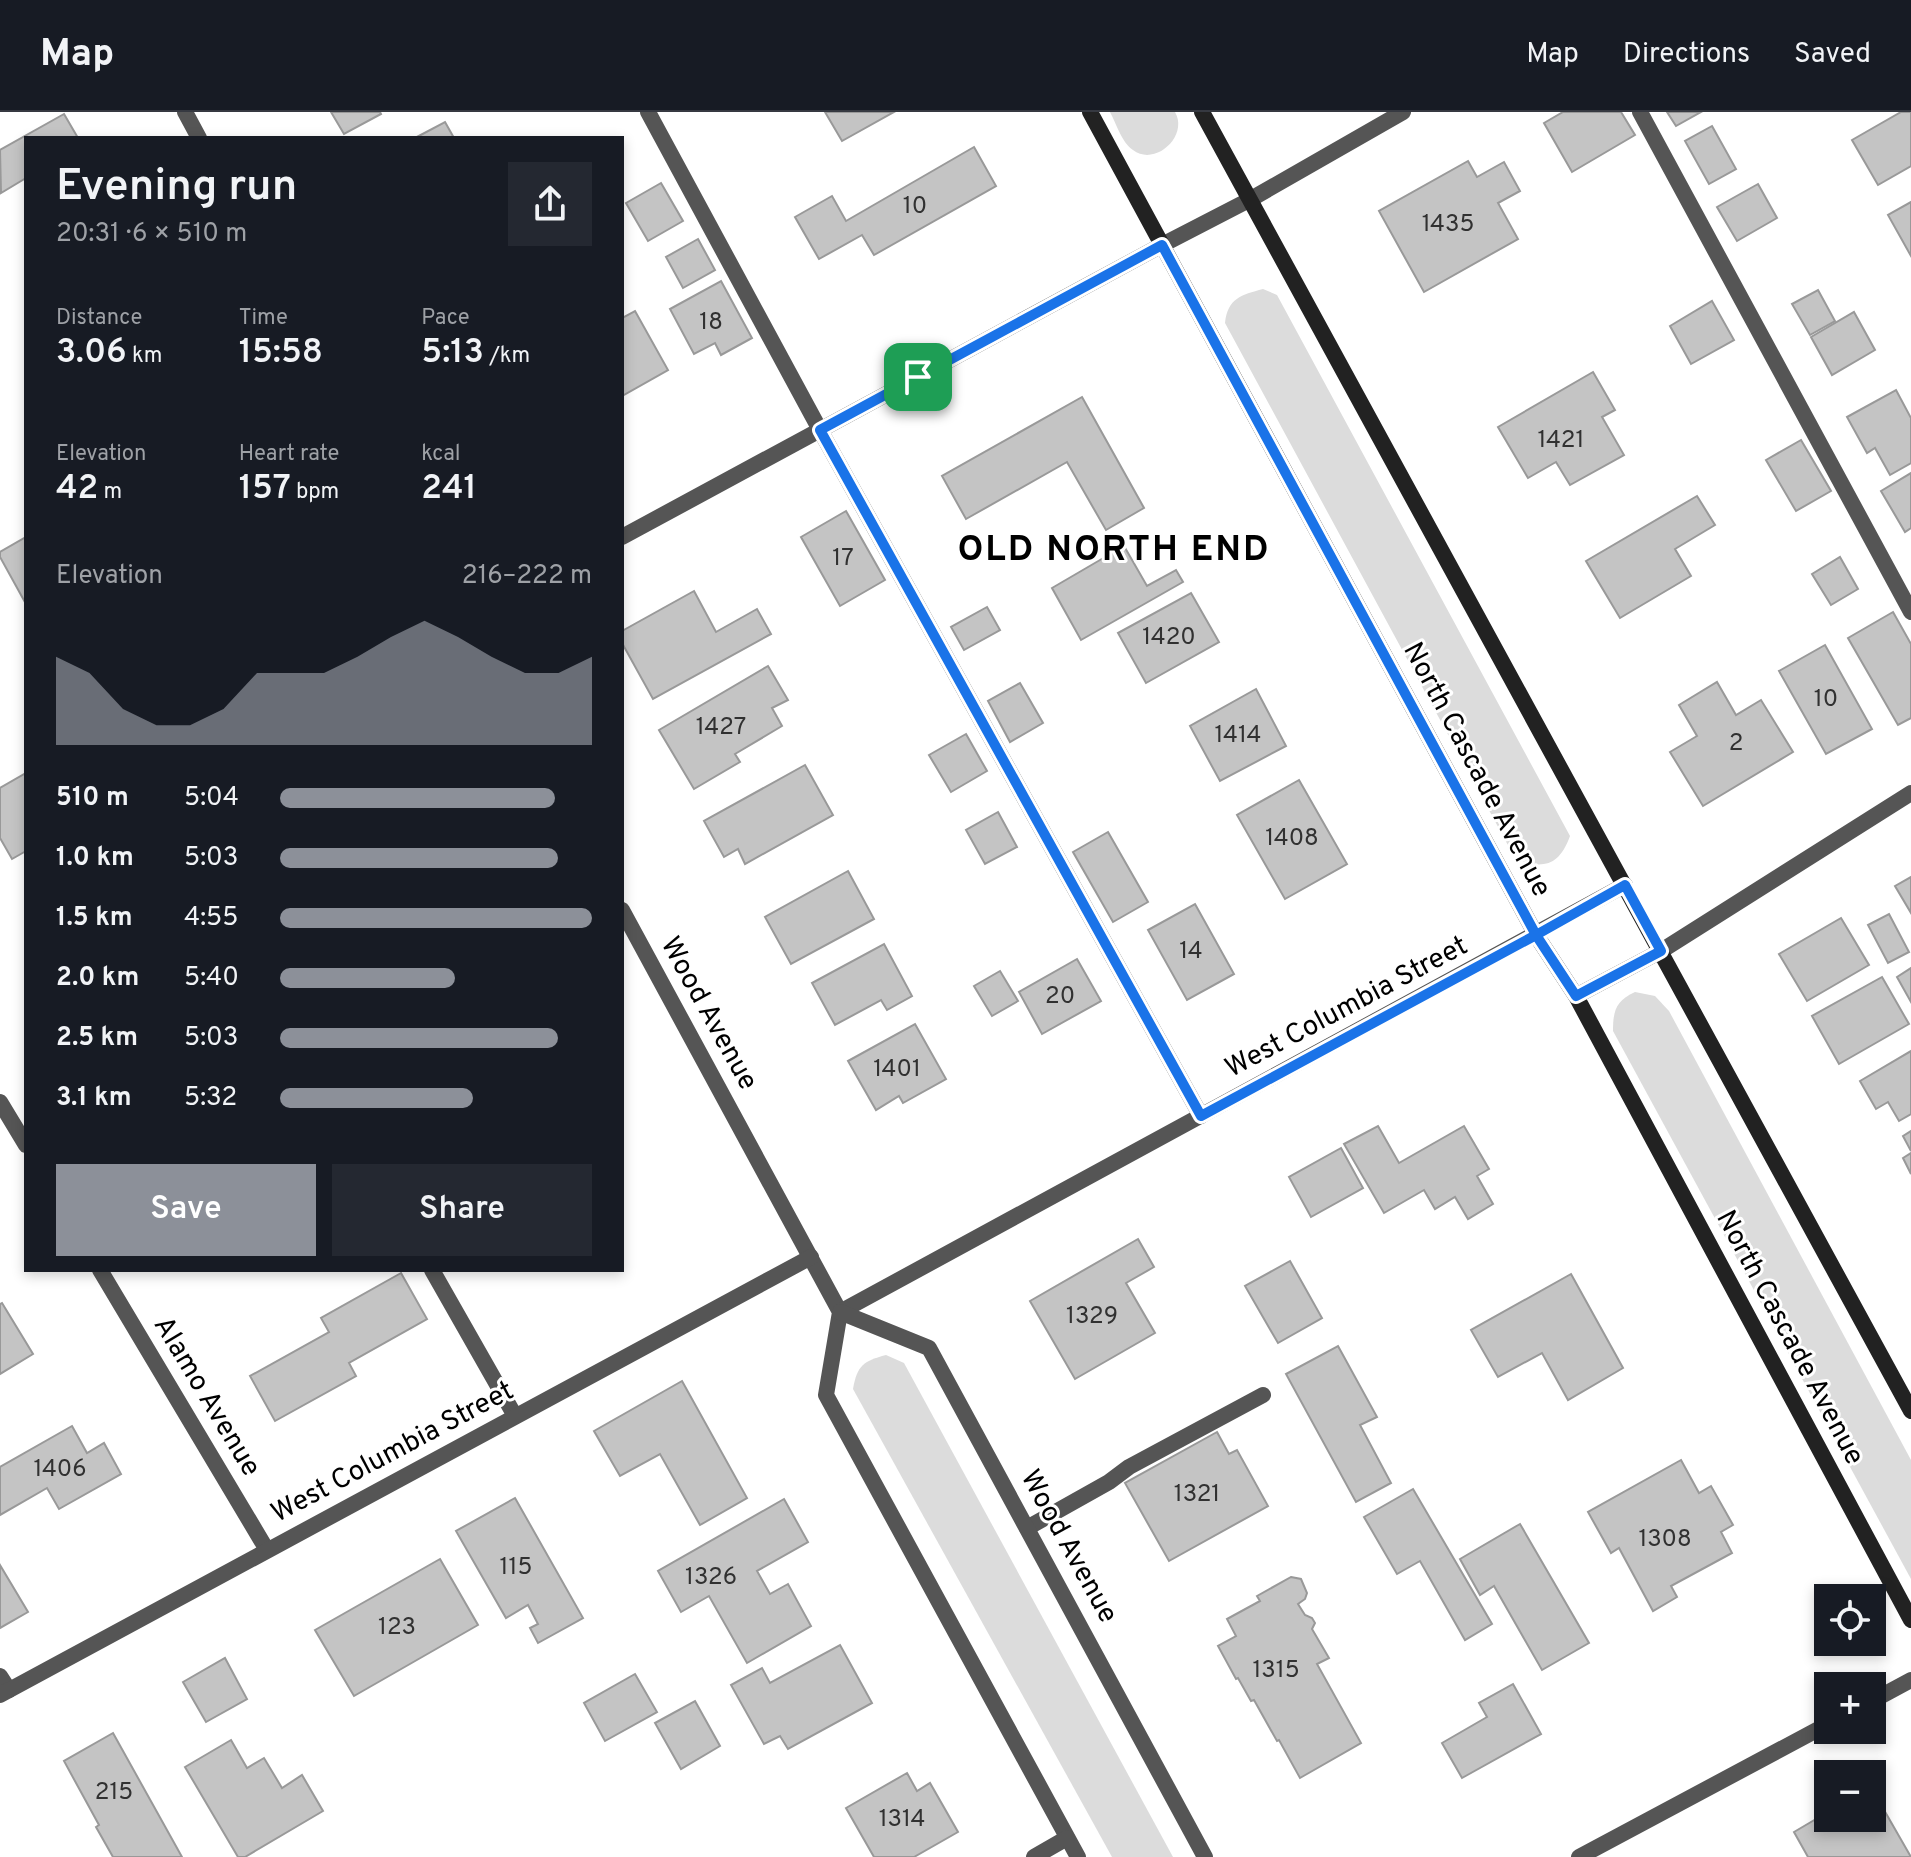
<!DOCTYPE html>
<html lang="en">
<head>
<meta charset="utf-8">
<style>
	body { margin:0; font-family:Overpass,sans-serif; background:#242831; color:#f1f3f6; height:100vh; display:flex; flex-direction:column; font-size:30px; white-space:nowrap }
	* { box-sizing:border-box; margin:0 }
	p { font-size:26px; color:#9ea1a6 }
	.icon { flex:none; width:44px; height:44px; fill:none; stroke:currentColor; stroke-width:2; stroke-linecap:round; stroke-linejoin:round }
	.map { position:relative; flex:1; overflow:hidden }
	.panel { position:absolute; left:24px; top:24px; width:600px; height:1136px; display:flex; flex-direction:column; background:#171b24; border-radius:0px; box-shadow:0 4px 12px #0003 }
	.panel>* { flex:none }
	.tools { position:absolute; left:1814px; top:1472px; display:grid; gap:16px }
	.tools a { display:grid; place-items:center; width:72px; height:72px; border-radius:0px; background:#171b24; box-shadow:0 4px 12px #0003; font-size:40px }
	.pin { position:absolute; display:grid; place-items:center; width:68px; height:68px; color:#fff; margin:-34px; border-radius:16px; box-shadow:0 4px 12px #0006 }
	.round { display:grid; place-items:center; flex:none; width:84px; height:84px; border-radius:0px; background:#242831 }
	.headline { display:flex; align-items:center; justify-content:space-between; height:136px; padding:0 32px }
	h1 { font-size:44px; font-weight:600; line-height:60px }
	.figures { display:grid; grid-template-columns:repeat(3,1fr); gap:12px; height:136px; padding:8px 32px }
	.figures div { display:grid; align-content:center }
	.figures b { font-size:34px; font-weight:600 }
	.figures small { font-size:22px; font-weight:400 }
	.figures p { font-size:22px }
	.chart { height:224px; padding:16px 32px }
	.chart p { display:flex; justify-content:space-between }
	.chart svg { width:100%; height:144px; margin-top:8px; fill:#8c9099; opacity:.7 }
	.action { display:flex; gap:16px; margin-top:auto; padding:16px 32px }
	.action a { flex:1; height:92px; border-radius:0px; background:#8c9099; color:#fff; font-size:32px; font-weight:600; line-height:92px; text-align:center }
	.action a+a { background:#242831; color:#f1f3f6 }
	ul { padding:0 32px; list-style:none; font-size:26px }
	li { display:grid; grid-template-columns:128px 96px 1fr; align-items:center; height:60px }
	li i { height:20px; border-radius:10px; background:#8c9099 }
	header { display:flex; align-items:center; gap:48px; box-sizing:border-box; height:112px; padding:0 40px; background:#171b24; border-bottom:2px solid #363941 }
	header strong { font-size:38px }
	nav { display:flex; gap:44px; margin-inline-start:auto; font-size:28px }
	.map>svg:first-child { display:block }
</style>
</head>
<body>
<header>
<strong>Map</strong>
<nav><a>Map</a><a>Directions</a><a>Saved</a></nav>
</header>
<div class="map">
<svg width="1911" height="1745" viewBox="0 0 1911 1745">
	<rect width="100%" height="100%" fill="#fff"/>
	<g fill="#dcdcdc">
		<path d="M 1110,0 L 1175,0 C 1189,24 1155,55 1133,38 C 1122,31 1116,11 1110,0 Z"/>
		<path d="M 1263,177 L 1277,183 L 1570,724 C 1559,754 1544,757 1516,748 L 1225,211 C 1228,186 1241,183 1263,177 Z"/>
		<path d="M 1635,880 L 1655,884 L 1669,899 L 1911,1348 L 1911,1467 L 1613,919 C 1613,898 1616,889 1635,880 Z"/>
		<path d="M 886,1243 L 904,1251 L 1173,1745 L 1112,1745 L 853,1277 C 857,1253 864,1249 886,1243 Z"/>
	</g>
	<g fill="#c4c4c4" stroke="#999" stroke-width="2">
		<polygon points="331,0 380,0 381,2 344,22"/>
		<polygon points="825,0 894,0 842,29"/>
		<polygon points="1563,0 1621,0 1635,23 1572,60 1544,11"/>
		<polygon points="1667,0 1701,0 1676,14"/>
		<polygon points="1901,0 1911,0 1911,54 1878,73 1852,28"/>
		<polygon points="64,2 78,26 26,26 26,66 1,81 0,38"/>
		<polygon points="445,10 454,26 415,26"/>
		<polygon points="1712,14 1736,57 1709,72 1685,29"/>
		<polygon points="974,35 996,74 874,143 862,123 819,147 795,105 832,84 846,109"/>
		<polygon points="1468,49 1477,65 1504,50 1520,79 1498,91 1518,127 1424,180 1379,99"/>
		<polygon points="661,71 683,109 648,129 626,91"/>
		<polygon points="1758,72 1777,106 1737,129 1717,95"/>
		<polygon points="1911,90 1911,144 1888,103"/>
		<polygon points="698,127 715,158 683,176 666,145"/>
		<polygon points="721,169 752,226 721,243 715,231 694,242 670,197"/>
		<polygon points="1818,178 1835,209 1810,223 1792,192"/>
		<polygon points="1712,189 1734,228 1691,252 1670,214"/>
		<polygon points="635,199 668,258 622,284 622,206"/>
		<polygon points="1854,200 1875,238 1832,263 1811,225"/>
		<polygon points="1593,260 1615,298 1602,305 1624,343 1570,373 1556,350 1528,366 1498,315"/>
		<polygon points="1896,278 1911,306 1911,351 1890,363 1875,336 1867,341 1847,305"/>
		<polygon points="1082,285 1144,396 1106,418 1067,350 966,407 942,364"/>
		<polygon points="1801,328 1831,379 1796,399 1766,348"/>
		<polygon points="1911,361 1911,416 1905,420 1881,379"/>
		<polygon points="1697,384 1715,413 1675,437 1691,464 1620,506 1586,449"/>
		<polygon points="846,399 885,468 840,494 801,425"/>
		<polygon points="26,425 26,492 0,445 0,440"/>
		<polygon points="1124,434 1147,474 1176,458 1183,470 1081,528 1052,476"/>
		<polygon points="1840,445 1858,477 1831,493 1812,462"/>
		<polygon points="694,479 716,520 757,497 771,522 653,587 622,531 622,519"/>
		<polygon points="1191,481 1219,530 1146,571 1118,521"/>
		<polygon points="987,495 1000,518 964,538 951,515"/>
		<polygon points="1893,500 1911,532 1911,606 1898,613 1848,526"/>
		<polygon points="1825,533 1872,617 1826,642 1779,559"/>
		<polygon points="768,554 788,588 772,596 782,614 735,642 740,650 694,677 659,618"/>
		<polygon points="1717,570 1736,603 1761,588 1793,640 1703,694 1670,640 1697,624 1679,593"/>
		<polygon points="1020,571 1043,611 1010,630 988,589"/>
		<polygon points="1256,577 1286,634 1220,669 1190,614"/>
		<polygon points="966,622 987,659 951,680 929,643"/>
		<polygon points="805,653 833,703 745,752 738,737 724,745 704,709"/>
		<polygon points="26,661 26,739 12,747 0,726 0,676"/>
		<polygon points="1299,668 1347,752 1285,787 1237,703"/>
		<polygon points="998,700 1017,735 985,752 966,718"/>
		<polygon points="1108,720 1148,790 1113,810 1073,740"/>
		<polygon points="848,759 874,807 791,852 765,805"/>
		<polygon points="1911,765 1911,801 1895,774"/>
		<polygon points="1195,792 1234,862 1187,888 1148,818"/>
		<polygon points="1889,802 1909,840 1888,851 1868,813"/>
		<polygon points="1841,806 1869,853 1807,889 1779,842"/>
		<polygon points="884,832 912,884 887,898 881,888 835,913 812,871"/>
		<polygon points="1077,847 1101,889 1042,922 1019,880"/>
		<polygon points="1911,856 1911,890 1897,865"/>
		<polygon points="1000,859 1018,889 992,904 974,874"/>
		<polygon points="1882,865 1909,912 1839,952 1812,904"/>
		<polygon points="915,912 946,967 903,991 899,984 876,998 848,949"/>
		<polygon points="1911,939 1911,1002 1899,1009 1888,990 1876,997 1860,969"/>
		<polygon points="1378,1014 1399,1051 1464,1014 1489,1057 1477,1064 1493,1092 1468,1107 1455,1085 1435,1097 1424,1078 1384,1101 1344,1032"/>
		<polygon points="1911,1019 1911,1039 1903,1024"/>
		<polygon points="1341,1036 1363,1076 1311,1105 1289,1065"/>
		<polygon points="1911,1041 1911,1062 1903,1046"/>
		<polygon points="1138,1127 1154,1155 1126,1171 1155,1221 1075,1267 1030,1189"/>
		<polygon points="1290,1149 1322,1206 1278,1231 1245,1174"/>
		<polygon points="401,1161 427,1207 349,1251 356,1264 275,1309 250,1264 329,1220 321,1206"/>
		<polygon points="1571,1162 1623,1256 1568,1288 1542,1241 1498,1265 1471,1218"/>
		<polygon points="2,1191 33,1242 0,1262 0,1192"/>
		<polygon points="1338,1234 1377,1305 1360,1313 1391,1371 1356,1390 1286,1262"/>
		<polygon points="682,1269 747,1386 700,1413 660,1342 620,1364 594,1319"/>
		<polygon points="72,1314 87,1341 104,1331 121,1362 59,1397 47,1376 0,1403 0,1355"/>
		<polygon points="1217,1320 1229,1342 1237,1338 1268,1394 1169,1449 1125,1371"/>
		<polygon points="1681,1348 1699,1381 1711,1374 1733,1413 1721,1420 1732,1441 1671,1474 1677,1485 1653,1499 1619,1436 1611,1441 1588,1400"/>
		<polygon points="1413,1377 1492,1512 1465,1528 1420,1449 1397,1462 1364,1405"/>
		<polygon points="515,1386 583,1506 538,1531 530,1516 538,1512 528,1493 506,1506 456,1419"/>
		<polygon points="784,1387 808,1430 757,1459 770,1482 788,1472 811,1514 747,1551 709,1484 681,1500 658,1459"/>
		<polygon points="1520,1412 1589,1531 1542,1558 1494,1474 1480,1483 1460,1447"/>
		<polygon points="440,1447 478,1513 354,1584 315,1518"/>
		<polygon points="0,1453 28,1500 0,1516"/>
		<polygon points="1291,1465 1301,1467 1307,1481 1305,1487 1298,1492 1305,1503 1312,1506 1315,1511 1312,1517 1329,1546 1317,1552 1361,1631 1300,1666 1279,1628 1277,1629 1254,1588 1251,1589 1238,1566 1236,1567 1218,1534 1236,1524 1227,1507 1260,1489 1257,1484"/>
		<polygon points="840,1533 872,1591 788,1637 780,1624 764,1632 731,1573 762,1556 770,1571"/>
		<polygon points="225,1546 247,1587 206,1610 183,1570"/>
		<polygon points="635,1562 657,1600 605,1629 584,1591"/>
		<polygon points="1513,1572 1541,1622 1462,1666 1442,1631 1487,1605 1479,1591"/>
		<polygon points="695,1589 720,1634 681,1657 655,1611"/>
		<polygon points="113,1621 182,1745 113,1745 96,1715 99,1713 64,1649"/>
		<polygon points="231,1628 247,1656 264,1646 282,1676 302,1663 323,1699 245,1745 238,1745 185,1655"/>
		<polygon points="907,1661 917,1679 930,1671 958,1720 914,1745 874,1745 846,1696"/>
		<polygon points="1872,1677 1911,1745 1808,1745 1794,1720 1828,1700 1828,1706 1872,1706"/>
	</g>
	<g fill="none" stroke-linecap="round" stroke-linejoin="round">
		<g stroke="#555" stroke-width="16">
			<polyline points="648,0 820,318 1201,1004"/>
			<polyline points="1640,0 1911,500"/>
			<polyline points="432,1158 515,1304"/>
			<polyline points="1027,1416 1109,1370 1129,1355 1263,1283"/>
			<polyline points="0,1564 9,1578"/>
		</g>
		<g stroke="#555" stroke-width="16">
			<polyline points="185,0 199,26"/>
			<polyline points="622,425 1162,133 1251,87 1403,0"/>
			<polyline points="622,798 840,1200 826,1283 1078,1745"/>
			<polyline points="1576,884 1661,839 1911,681"/>
			<polyline points="0,990 26,1033"/>
			<polyline points="100,1158 267,1438"/>
			<polyline points="840,1200 1625,773"/>
			<polyline points="840,1200 929,1236 1205,1745"/>
			<polyline points="0,1583 811,1145"/>
			<polyline points="1872,1589 1911,1568"/>
			<polyline points="1034,1745 1067,1726"/>
			<polyline points="1579,1745 1828,1612"/>
		</g>
		<g stroke="#222" stroke-width="16">
			<polyline points="1090,0 1536,823 1576,884 1911,1508"/>
			<polyline points="1202,0 1911,1299"/>
		</g>
	</g>
	<g fill="none" stroke-linecap="round" stroke-linejoin="round">
		<defs>
			<polyline id="route" points="918,265 820,318 1201,1004 1536,823 1576,884 1661,839 1625,773 1536,823 1162,133 918,265"/>
		</defs>
		<use href="#route" stroke="#fff" stroke-width="16"/>
		<use href="#route" stroke="#1a73e8" stroke-width="10"/>
	</g>
	<g text-anchor="middle" dominant-baseline="central" stroke-width="6" stroke-linejoin="round" paint-order="stroke">
		<g font-size="24" fill="#313131">
			<text x="915" y="95">10</text>
			<text x="1448" y="113">1435</text>
			<text x="711" y="211">18</text>
			<text x="1561" y="329">1421</text>
			<text x="843" y="447">17</text>
			<text x="1169" y="526">1420</text>
			<text x="1826" y="588">10</text>
			<text x="721" y="616">1427</text>
			<text x="1238" y="624">1414</text>
			<text x="1736" y="632">2</text>
			<text x="1292" y="727">1408</text>
			<text x="1191" y="840">14</text>
			<text x="1060" y="885">20</text>
			<text x="897" y="958">1401</text>
			<text x="1092" y="1205">1329</text>
			<text x="60" y="1358">1406</text>
			<text x="1197" y="1383">1321</text>
			<text x="1665" y="1428">1308</text>
			<text x="516" y="1456">115</text>
			<text x="711" y="1466">1326</text>
			<text x="397" y="1516">123</text>
			<text x="1276" y="1559">1315</text>
			<text x="114" y="1681">215</text>
			<text x="902" y="1708">1314</text>
		</g>
		<g font-size="28" fill="#000" stroke="#fff">
			<text transform="translate(1476 658) rotate(62)">North Cascade Avenue</text>
			<text transform="translate(1347 896) rotate(-28)">West Columbia Street</text>
			<text transform="translate(708 902) rotate(61)">Wood Avenue</text>
			<text transform="translate(1789 1226) rotate(62)">North Cascade Avenue</text>
			<text transform="translate(206 1285) rotate(59)">Alamo Avenue</text>
			<text transform="translate(393 1341) rotate(-28)">West Columbia Street</text>
			<text transform="translate(1068 1435) rotate(61)">Wood Avenue</text>
		</g>
		<g font-size="36" font-weight="bold" letter-spacing="2" fill="#000" stroke="#fff">
			<text x="1114" y="439">OLD NORTH END</text>
		</g>
	</g>
</svg>
<div class="tools">
<a><svg class="icon" aria-label="locate" viewBox="0 0 24 24"><circle cx="12" cy="12" r="6"/><path d="M12 2v4M12 18v4M2 12h4M18 12h4"/></svg></a>
<a>+</a>
<a>−</a>
</div>
<div class="pin" style="left:918px;top:265px;background:#1e9e55"><svg class="icon" aria-label="arrive" viewBox="0 0 24 24"><path d="M6 21V4h12l-3 4 3 4H6"/></svg></div>
<section class="panel">
<div class="headline"><div><h1>Evening run</h1><p>20:31 · 6 × 510 m</p></div><a class="round"><svg class="icon" aria-label="share" viewBox="0 0 24 24"><path d="M12 15V3M7 8l5-5 5 5M5 13v7h14v-7"/></svg></a></div>
<div class="figures">
<div><p>Distance</p><b>3.06<small> km</small></b></div>
<div><p>Time</p><b>15:58</b></div>
<div><p>Pace</p><b>5:13<small> /km</small></b></div>
</div>
<div class="figures">
<div><p>Elevation</p><b>42<small> m</small></b></div>
<div><p>Heart rate</p><b>157<small> bpm</small></b></div>
<div><p>kcal</p><b>241</b></div>
</div>
<div class="chart"><p><span>Elevation</span>216–222 m</p>
<svg viewBox="0 0 160 44" preserveAspectRatio="none"><path d="M0 44V17L10 22L20 33L30 38L40 38L50 33L60 22L70 22L80 22L90 17L100 11L110 6L120 11L130 17L140 22L150 22L160 17V44z"/></svg>
</div>
<ul>
<li><b>510 m</b>5:04<i style="width:88%"></i></li>
<li><b>1.0 km</b>5:03<i style="width:89%"></i></li>
<li><b>1.5 km</b>4:55<i style="width:100%"></i></li>
<li><b>2.0 km</b>5:40<i style="width:56%"></i></li>
<li><b>2.5 km</b>5:03<i style="width:89%"></i></li>
<li><b>3.1 km</b>5:32<i style="width:62%"></i></li>
</ul>
<div class="action"><a>Save</a><a>Share</a></div>
</section>
</div>
</body>
</html>
